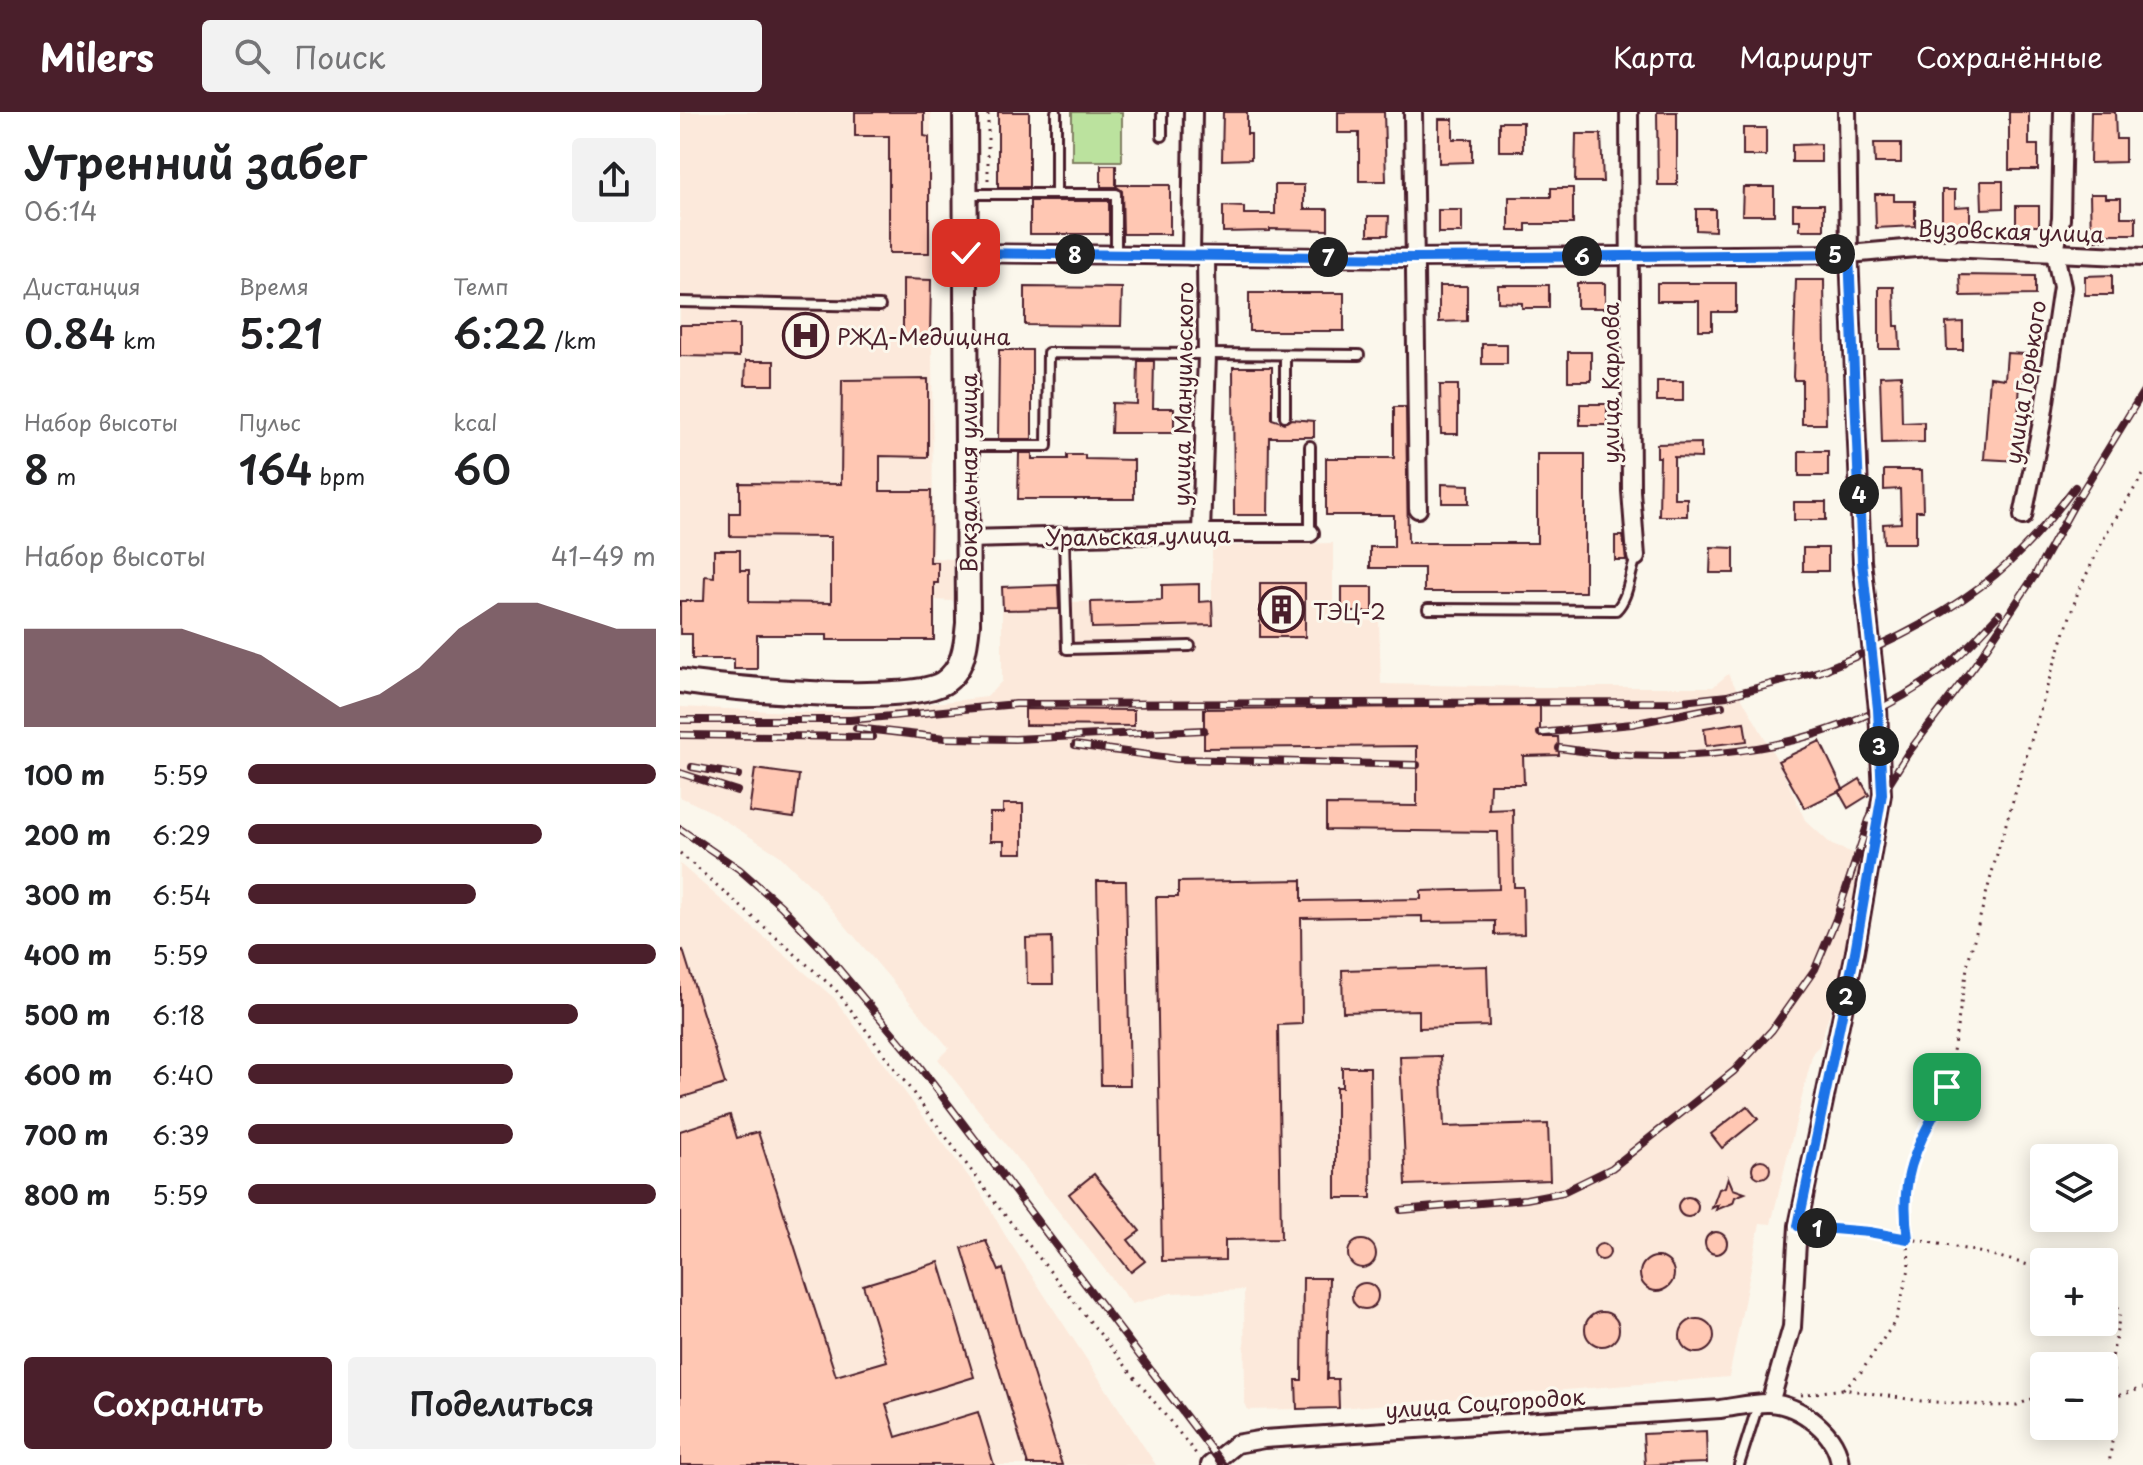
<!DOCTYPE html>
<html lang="ru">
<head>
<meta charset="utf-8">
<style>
	body { margin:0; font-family:"Playpen Sans",sans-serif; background:#f2f2f2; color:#202124; height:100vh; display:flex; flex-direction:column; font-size:30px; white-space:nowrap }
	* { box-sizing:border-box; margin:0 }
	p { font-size:26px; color:#757577 }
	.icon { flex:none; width:44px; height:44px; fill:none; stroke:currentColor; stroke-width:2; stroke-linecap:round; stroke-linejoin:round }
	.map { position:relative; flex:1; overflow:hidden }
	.details { display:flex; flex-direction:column; background:#fff; width:680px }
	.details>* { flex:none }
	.controls { position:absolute; left:1350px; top:1032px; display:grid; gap:16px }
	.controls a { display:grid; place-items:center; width:88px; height:88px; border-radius:8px; background:#fff; box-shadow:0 4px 20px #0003; font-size:40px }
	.pin { position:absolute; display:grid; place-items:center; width:68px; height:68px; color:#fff; margin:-34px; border-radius:16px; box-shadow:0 4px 12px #0006 }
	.km { position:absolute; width:40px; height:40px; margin:-20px; border-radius:50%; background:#222; color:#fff; font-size:22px; line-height:40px; text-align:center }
	.round { display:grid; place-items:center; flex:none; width:84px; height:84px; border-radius:8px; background:#f2f2f2 }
	.overview { display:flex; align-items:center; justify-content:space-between; height:136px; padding:0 24px }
	h1 { font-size:44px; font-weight:600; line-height:60px }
	.metrics { display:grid; grid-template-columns:repeat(3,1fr); gap:12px; height:136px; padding:8px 24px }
	.metrics div { display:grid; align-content:center }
	.metrics b { font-size:40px; font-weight:600 }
	.metrics small { font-size:22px; font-weight:400 }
	.metrics p { font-size:22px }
	.chart { height:224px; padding:16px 24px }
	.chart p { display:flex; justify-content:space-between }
	.chart svg { width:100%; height:144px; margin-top:8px; fill:#4a1f2b; opacity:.7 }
	.action { display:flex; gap:16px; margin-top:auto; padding:16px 24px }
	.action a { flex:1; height:92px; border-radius:8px; background:#4a1f2b; color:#fff; font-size:32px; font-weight:600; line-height:92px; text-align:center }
	.action a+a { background:#f2f2f2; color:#202124 }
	ul { padding:0 24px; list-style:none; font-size:26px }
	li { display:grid; grid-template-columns:128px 96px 1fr; align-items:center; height:60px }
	li i { height:20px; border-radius:10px; background:#4a1f2b }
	header { display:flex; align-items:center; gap:48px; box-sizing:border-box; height:112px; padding:0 40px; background:#4a1f2b; color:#fff }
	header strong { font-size:38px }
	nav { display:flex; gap:44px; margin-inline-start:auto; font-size:28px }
	.search { width:560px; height:72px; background:#f2f2f2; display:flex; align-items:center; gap:20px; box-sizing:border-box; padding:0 28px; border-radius:8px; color:#757577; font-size:30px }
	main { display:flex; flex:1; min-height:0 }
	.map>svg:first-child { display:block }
</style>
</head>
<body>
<header>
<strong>Milers</strong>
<div class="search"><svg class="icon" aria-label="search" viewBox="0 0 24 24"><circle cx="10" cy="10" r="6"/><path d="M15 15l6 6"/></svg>Поиск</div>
<nav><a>Карта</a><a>Маршрут</a><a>Сохранённые</a></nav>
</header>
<main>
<section class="details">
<div class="overview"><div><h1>Утренний забег</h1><p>06:14</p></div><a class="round"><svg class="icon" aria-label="share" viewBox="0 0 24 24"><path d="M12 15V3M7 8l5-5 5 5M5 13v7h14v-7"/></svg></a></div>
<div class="metrics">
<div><p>Дистанция</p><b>0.84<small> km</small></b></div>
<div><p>Время</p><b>5:21</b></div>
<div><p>Темп</p><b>6:22<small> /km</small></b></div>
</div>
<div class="metrics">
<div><p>Набор высоты</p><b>8<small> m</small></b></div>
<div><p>Пульс</p><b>164<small> bpm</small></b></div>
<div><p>kcal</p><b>60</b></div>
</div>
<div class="chart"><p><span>Набор высоты</span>41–49 m</p>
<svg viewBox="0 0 160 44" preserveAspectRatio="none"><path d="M0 44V14L10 14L20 14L30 14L40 14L50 18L60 22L70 30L80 38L90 34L100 26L110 14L120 6L130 6L140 10L150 14L160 14V44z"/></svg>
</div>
<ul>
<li><b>100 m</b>5:59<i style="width:100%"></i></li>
<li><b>200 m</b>6:29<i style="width:72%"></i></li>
<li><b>300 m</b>6:54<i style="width:56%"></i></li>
<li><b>400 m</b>5:59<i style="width:100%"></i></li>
<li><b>500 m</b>6:18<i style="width:81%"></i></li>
<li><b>600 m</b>6:40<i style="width:65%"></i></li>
<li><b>700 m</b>6:39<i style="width:65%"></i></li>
<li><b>800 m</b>5:59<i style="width:100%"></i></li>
</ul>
<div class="action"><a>Сохранить</a><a>Поделиться</a></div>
</section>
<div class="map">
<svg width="1463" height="1353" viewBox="0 0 1463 1353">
	<rect width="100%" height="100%" fill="#fbf7ec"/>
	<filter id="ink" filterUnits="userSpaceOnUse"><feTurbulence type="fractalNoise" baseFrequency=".0125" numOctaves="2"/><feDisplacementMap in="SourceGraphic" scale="16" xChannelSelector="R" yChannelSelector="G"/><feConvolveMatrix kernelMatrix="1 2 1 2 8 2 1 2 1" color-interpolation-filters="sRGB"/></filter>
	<g filter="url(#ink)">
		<g fill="#fce9db">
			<polygon points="0,0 251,0 253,446 273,447 273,489 254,488 254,528 147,528 146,523 0,522"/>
			<polygon points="653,431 653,507 699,509 701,572 852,575 1033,575 1048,562 1098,649 1125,708 1152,733 1184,745 1170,839 1139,934 1133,940 1091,1112 1080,1111 1049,1265 659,1296 568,1298 565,1291 564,1178 491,1181 452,1192 258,947 269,936 135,778 99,743 28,698 0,685 0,595 138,601 192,598 307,585 322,569 322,475 378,473 379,490 386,490 482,488 519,472 519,490 532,489 532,434"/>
			<polygon points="0,752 154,886 301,1081 325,1123 476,1353 0,1353"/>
		</g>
		<rect fill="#bbe29e" stroke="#828064" stroke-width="2" x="392" y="0" width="50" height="49"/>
		<g fill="#ffc7b3" stroke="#4a1f2b" stroke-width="2">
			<polygon points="175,0 244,0 244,24 249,25 249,141 209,141 209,24 175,24"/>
			<rect x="318" y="0" width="31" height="75"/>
			<polygon points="543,0 567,0 567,22 571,22 571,47 542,48"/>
			<polygon points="658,0 704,0 706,69 679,69 679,21 658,21"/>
			<polygon points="977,0 997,0 997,73 978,73"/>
			<polygon points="1329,0 1349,0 1349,33 1358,33 1358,58 1329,58"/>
			<polygon points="1411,0 1435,0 1436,27 1445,27 1445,50 1410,51"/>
			<polygon points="759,7 773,7 773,27 792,27 792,50 759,51"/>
			<rect x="819" y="10" width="24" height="29"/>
			<rect x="1063" y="16" width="23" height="28"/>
			<polygon points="896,22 921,22 923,70 895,70"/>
			<polygon points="1194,31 1221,31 1221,51 1195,51"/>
			<polygon points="1141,32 1141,50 1112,50 1112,33"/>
			<polygon points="421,53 436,53 436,73 490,73 490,122 443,122 442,79 437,75 421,75"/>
			<polygon points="1301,69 1323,69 1323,96 1302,97"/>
			<polygon points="595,73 624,73 624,97 648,97 648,118 590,117 590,119 543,120 543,94 564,95 564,102 595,102"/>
			<polygon points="1063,75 1094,75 1094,103 1062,103"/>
			<polygon points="871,76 893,76 893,112 846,112 846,119 829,119 829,85 871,85"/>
			<polygon points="1262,78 1275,78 1275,95 1290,94 1290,112 1262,112"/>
			<polygon points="1195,82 1214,82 1214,89 1235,89 1235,114 1196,116"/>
			<polygon points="1410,82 1426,82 1426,86 1441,86 1441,105 1456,105 1456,122 1427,122 1427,128 1411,128"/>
			<rect x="350" y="89" width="79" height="33"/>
			<polygon points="1113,92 1144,92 1144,118 1120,118 1120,108 1113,108"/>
			<rect x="1336" y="94" width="23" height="20"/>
			<polygon points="1016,97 1035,97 1035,119 1016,118"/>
			<rect x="758" y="98" width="24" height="23"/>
			<polygon points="688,104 709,104 708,123 688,123"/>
			<polygon points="1280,163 1355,164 1355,183 1281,184"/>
			<polygon points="1432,163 1432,183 1405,183 1405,164"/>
			<polygon points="223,167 251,168 250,224 223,224"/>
			<polygon points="1116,168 1144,168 1146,312 1122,312 1122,268 1114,268 1113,265"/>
			<rect x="897" y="171" width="28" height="25"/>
			<polygon points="977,171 1056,171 1056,200 1032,200 1032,218 1019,218 1019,189 977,189"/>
			<polygon points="818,173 869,173 869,196 842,196 842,191 818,190"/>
			<polygon points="759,174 787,174 787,209 759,210"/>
			<polygon points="345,175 442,176 441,214 345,213"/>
			<polygon points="1199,175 1214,175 1215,214 1219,214 1220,237 1199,237"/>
			<rect x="569" y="181" width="95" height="38"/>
			<polygon points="1283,210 1283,238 1267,238 1266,211"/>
			<polygon points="0,213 59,213 59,245 0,244"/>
			<rect x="802" y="232" width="25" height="20"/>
			<polygon points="319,238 352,238 352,327 318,327"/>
			<rect x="888" y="240" width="23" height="29"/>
			<polygon points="1327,241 1345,242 1343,269 1340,269 1337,328 1340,328 1339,349 1304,347 1310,265 1325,267"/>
			<polygon points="66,249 94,249 94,273 65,273"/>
			<polygon points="458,249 474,249 473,296 494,296 494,321 431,321 432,291 457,292"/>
			<polygon points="553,255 592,255 592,307 604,311 611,307 634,309 634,325 589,325 588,403 554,403"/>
			<polygon points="1221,263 1222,311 1244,310 1244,330 1202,331 1200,264"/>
			<polygon points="248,267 248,345 200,344 200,379 251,379 250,450 258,450 258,471 254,471 254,528 147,528 147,523 77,523 77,557 54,557 54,547 12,547 12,522 0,522 0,489 24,489 25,464 34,465 34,438 60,438 60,458 69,458 69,490 151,491 151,425 50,424 50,401 60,401 60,371 161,372 162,268"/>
			<rect x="977" y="269" width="26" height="20"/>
			<polygon points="760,273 778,273 778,322 761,322"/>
			<rect x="900" y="292" width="27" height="21"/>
			<polygon points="714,295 726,295 728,431 857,431 857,342 905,342 905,480 744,480 744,456 690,456 690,435 714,435 714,403 646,403 646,346 714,346"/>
			<polygon points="1021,331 1021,346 994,345 994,386 1007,386 1007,404 979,404 980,345 977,345 977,332"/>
			<rect x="1119" y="339" width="29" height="25"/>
			<polygon points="339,341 352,341 352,347 387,347 387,343 405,343 405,347 454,348 454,387 338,387"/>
			<polygon points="1204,358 1242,358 1243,399 1236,399 1236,431 1204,431 1203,412 1221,411 1220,377 1204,378"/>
			<polygon points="762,372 789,373 789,391 762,391"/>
			<rect x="1114" y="390" width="32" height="18"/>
			<polygon points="935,424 943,424 946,448 935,448"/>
			<polygon points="1031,435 1054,436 1054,461 1030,461"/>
			<rect x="1123" y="436" width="25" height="23"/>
			<rect x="580" y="471" width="45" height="54"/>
			<polygon points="519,472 519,490 532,489 533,513 412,516 411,490 482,488 482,473"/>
			<polygon points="378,473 379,497 323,498 322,475"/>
			<rect x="662" y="475" width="31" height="25"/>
			<polygon points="860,594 860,625 878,625 879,643 843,644 844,672 810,672 809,698 833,697 834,775 843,775 844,822 815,823 815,809 742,810 742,804 621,806 622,912 598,913 601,1127 545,1128 545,1148 482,1149 476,785 498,785 498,770 622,768 622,789 741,787 741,779 819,777 818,720 646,718 646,693 737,694 737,634 524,636 524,597"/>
			<polygon points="345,597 454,598 454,614 345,613"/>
			<polygon points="1064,610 1067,629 1026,634 1024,616"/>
			<polygon points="1140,629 1163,677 1125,696 1098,649"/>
			<polygon points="75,657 119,663 114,706 69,700"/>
			<polygon points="1180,667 1189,683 1168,696 1159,680"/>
			<polygon points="323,692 343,692 343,741 324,741 324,729 310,729 310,701 323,701"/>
			<polygon points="417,769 446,769 450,973 421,973"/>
			<polygon points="372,825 373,872 347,872 346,826"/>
			<polygon points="3,838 45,972 0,986 0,839"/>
			<polygon points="807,854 809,914 739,916 739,898 663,900 662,858"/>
			<polygon points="761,944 764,1015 868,1012 870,1068 726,1073 720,945"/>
			<polygon points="662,955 690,955 691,1086 656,1086 656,975 662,975"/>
			<polygon points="1067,994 1078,1007 1042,1036 1031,1022"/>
			<polygon points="50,1003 57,1026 78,1020 156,1264 207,1249 183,1173 259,1150 294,1265 206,1292 216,1325 298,1300 314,1353 0,1353 0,1019"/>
			<circle cx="1081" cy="1057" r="9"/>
			<polygon points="414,1062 460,1119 448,1128 465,1149 451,1160 389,1082"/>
			<polygon points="1048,1065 1053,1077 1065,1081 1055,1085 1053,1091 1036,1098 1038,1093 1032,1096 1039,1077 1045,1075"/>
			<circle cx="1008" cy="1095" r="10"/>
			<circle cx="1036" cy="1131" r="11"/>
			<circle cx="682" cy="1142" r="14"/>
			<polygon points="306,1129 319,1159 323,1157 339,1217 382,1353 348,1353 282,1136"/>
			<circle cx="922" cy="1140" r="8"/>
			<circle cx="977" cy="1162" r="17"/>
			<polygon points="623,1166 649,1166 647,1267 658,1267 659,1296 617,1297 616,1268 622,1268"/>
			<circle cx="685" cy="1184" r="13"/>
			<circle cx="922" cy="1217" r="17"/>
			<circle cx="1017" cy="1224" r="17"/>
			<polygon points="1026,1319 1027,1351 965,1353 963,1322"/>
		</g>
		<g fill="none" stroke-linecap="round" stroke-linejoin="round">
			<defs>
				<g id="lane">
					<polyline points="482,24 482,0"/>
					<polyline points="286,82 436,82 436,143"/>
					<polyline points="376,82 376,0"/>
					<polyline points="0,190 200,194"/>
					<polyline points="605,304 605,243"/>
					<polyline points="287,334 367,334 368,241 679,243"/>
					<polyline points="630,421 630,334"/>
					<polyline points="384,425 387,537 510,534"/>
					<path d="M 748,497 L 936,498 C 949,485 949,463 956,446"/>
					<polyline points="1059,1353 1078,1293"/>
				</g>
				<g id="street">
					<polyline points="733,0 738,397"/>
					<polyline points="949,0 951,379 956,445"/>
					<polyline points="286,141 734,146 1169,142 1247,135 1463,145"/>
					<polyline points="511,144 513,0"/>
					<polyline points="1343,404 1362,310 1382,175 1375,141 1381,107 1383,0"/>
					<polyline points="521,421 527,243 526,144"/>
					<polyline points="286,427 521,421 630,421"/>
					<polyline points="1090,1291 1112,1215 1118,1114 1175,840 1202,682 1198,597 1182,449 1169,142 1167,0"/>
					<path d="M 530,1353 L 556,1332 L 584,1327 L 1040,1297 C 1056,1295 1075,1290 1090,1291 C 1121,1293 1158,1322 1160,1353"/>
				</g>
				<path id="secondary" d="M 0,569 C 46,577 228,593 263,571 C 284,558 286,532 288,511 L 285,0"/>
			</defs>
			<use href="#lane" stroke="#4a1f2b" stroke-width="14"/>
			<use href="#street" stroke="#4a1f2b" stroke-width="22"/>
			<use href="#secondary" stroke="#4a1f2b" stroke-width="28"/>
			<g stroke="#4a1f2b" stroke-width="3" stroke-dasharray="2 6" stroke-linecap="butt">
				<polyline points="308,68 308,0"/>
				<polyline points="0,741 156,878 320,1097 517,1343"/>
				<path d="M 1132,1116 C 1209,1122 1291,1134 1364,1158"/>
				<polyline points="1424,1179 1435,1183 1440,1202 1432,1246 1436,1299 1429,1353"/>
				<polyline points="1163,1277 1181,1260 1216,1208 1229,1157 1228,1127 1224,1098 1225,1074 1233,1046 1267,975 1288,850 1317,742 1370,565 1398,480 1427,420 1463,363"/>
				<polyline points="1424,1282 1434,1285 1463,1276"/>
				<polyline points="1121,1283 1163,1277 1241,1289 1314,1294 1337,1293 1364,1282"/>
			</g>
			<use href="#lane" stroke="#fbf7ec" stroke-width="8"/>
			<use href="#street" stroke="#fbf7ec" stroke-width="16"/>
			<use href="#secondary" stroke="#fbf7ec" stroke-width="22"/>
			<defs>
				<g id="rail">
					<path d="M 1136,561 C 1194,538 1251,512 1301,474 C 1336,448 1369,410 1395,375"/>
					<polyline points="0,608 170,608 336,592 994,590 1047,584 1147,557"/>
					<polyline points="176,616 265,626 335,627 524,618"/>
					<polyline points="860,621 952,612 1042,594"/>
					<polyline points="0,623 192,625"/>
					<polyline points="395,633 497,647 737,653"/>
					<path d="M 879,636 C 1010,656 1153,641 1262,558 C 1283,542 1301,521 1319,502"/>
					<polyline points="12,655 58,663"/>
					<polyline points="0,661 57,679"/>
					<polyline points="0,717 59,757 101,794 141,836 227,938 543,1353"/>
					<polyline points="721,1098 846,1087 883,1080 932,1056 1054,959 1092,918 1135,857 1156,807 1189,708 1202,682 1228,641 1295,553 1355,463 1395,391 1463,280"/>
				</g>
			</defs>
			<use href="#rail" stroke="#4a1f2b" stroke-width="8"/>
			<use href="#rail" stroke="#fbf7ec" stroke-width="5" stroke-dasharray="15" stroke-linecap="butt"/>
		</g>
	</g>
	<g fill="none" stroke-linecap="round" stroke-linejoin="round" filter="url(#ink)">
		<defs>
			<path id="route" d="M 286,141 L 734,146 L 1169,142 L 1182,449 L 1198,597 L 1202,682 L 1175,840 L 1118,1114 L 1189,1120 L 1228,1127 C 1221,1080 1228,1051 1250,1010 C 1256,998 1263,988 1267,975"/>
		</defs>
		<use href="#route" stroke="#fff" stroke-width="16"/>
		<use href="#route" stroke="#1a73e8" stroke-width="10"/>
	</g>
	<defs>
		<symbol id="hospital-ring" viewBox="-11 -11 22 22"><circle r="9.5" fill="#fbf7ec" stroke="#4a1f2b" stroke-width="1.5"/><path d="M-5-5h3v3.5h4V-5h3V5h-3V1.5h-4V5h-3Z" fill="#4a1f2b"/></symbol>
		<symbol id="building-ring" viewBox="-11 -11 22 22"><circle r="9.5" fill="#fbf7ec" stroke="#4a1f2b" stroke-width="1.5"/><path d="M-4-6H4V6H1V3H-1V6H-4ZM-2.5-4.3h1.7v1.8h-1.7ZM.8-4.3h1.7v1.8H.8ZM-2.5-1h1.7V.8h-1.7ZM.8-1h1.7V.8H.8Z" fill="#4a1f2b"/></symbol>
	</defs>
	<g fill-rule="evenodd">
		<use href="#hospital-ring" x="100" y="198" width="51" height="51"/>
		<use href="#building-ring" x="576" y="472" width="51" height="51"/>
	</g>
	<g text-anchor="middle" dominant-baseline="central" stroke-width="6" stroke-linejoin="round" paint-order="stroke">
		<g font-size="22" fill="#4a1f2b" stroke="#fbf7ec">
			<text transform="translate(1331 118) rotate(2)">Вузовская улица</text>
			<text transform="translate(1344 270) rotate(-81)">улица Горького</text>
			<text transform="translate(929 271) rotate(-90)">улица Карлова</text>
			<text transform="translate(502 282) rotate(-89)">улица Мануильского</text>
			<text transform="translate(287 361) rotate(-90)">Вокзальная улица</text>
			<text transform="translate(458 423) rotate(-1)">Уральская улица</text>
			<text transform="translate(805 1290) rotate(-4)">улица Соцгородок</text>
		</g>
		<g font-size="22" fill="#4a1f2b" stroke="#fbf7ec" text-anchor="start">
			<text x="157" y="223">РЖД-Медицина</text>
			<text x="633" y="498">ТЭЦ-2</text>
		</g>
	</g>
</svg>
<div class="controls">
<a><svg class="icon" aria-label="layers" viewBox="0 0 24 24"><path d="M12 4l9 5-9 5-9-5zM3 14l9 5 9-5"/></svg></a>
<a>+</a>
<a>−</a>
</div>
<div class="pin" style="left:1267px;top:975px;background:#1e9e55"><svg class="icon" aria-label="arrive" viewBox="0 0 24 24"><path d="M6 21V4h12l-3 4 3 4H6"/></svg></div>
<div class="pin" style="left:286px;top:141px;background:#d93025"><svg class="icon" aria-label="check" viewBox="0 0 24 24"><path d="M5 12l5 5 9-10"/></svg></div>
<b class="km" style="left:1137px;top:1116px">1</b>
<b class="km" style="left:1166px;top:884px">2</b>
<b class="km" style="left:1199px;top:634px">3</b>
<b class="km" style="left:1179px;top:382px">4</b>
<b class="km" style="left:1155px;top:142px">5</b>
<b class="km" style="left:902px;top:144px">6</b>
<b class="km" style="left:648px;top:145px">7</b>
<b class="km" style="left:395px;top:142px">8</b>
</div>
</main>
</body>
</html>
